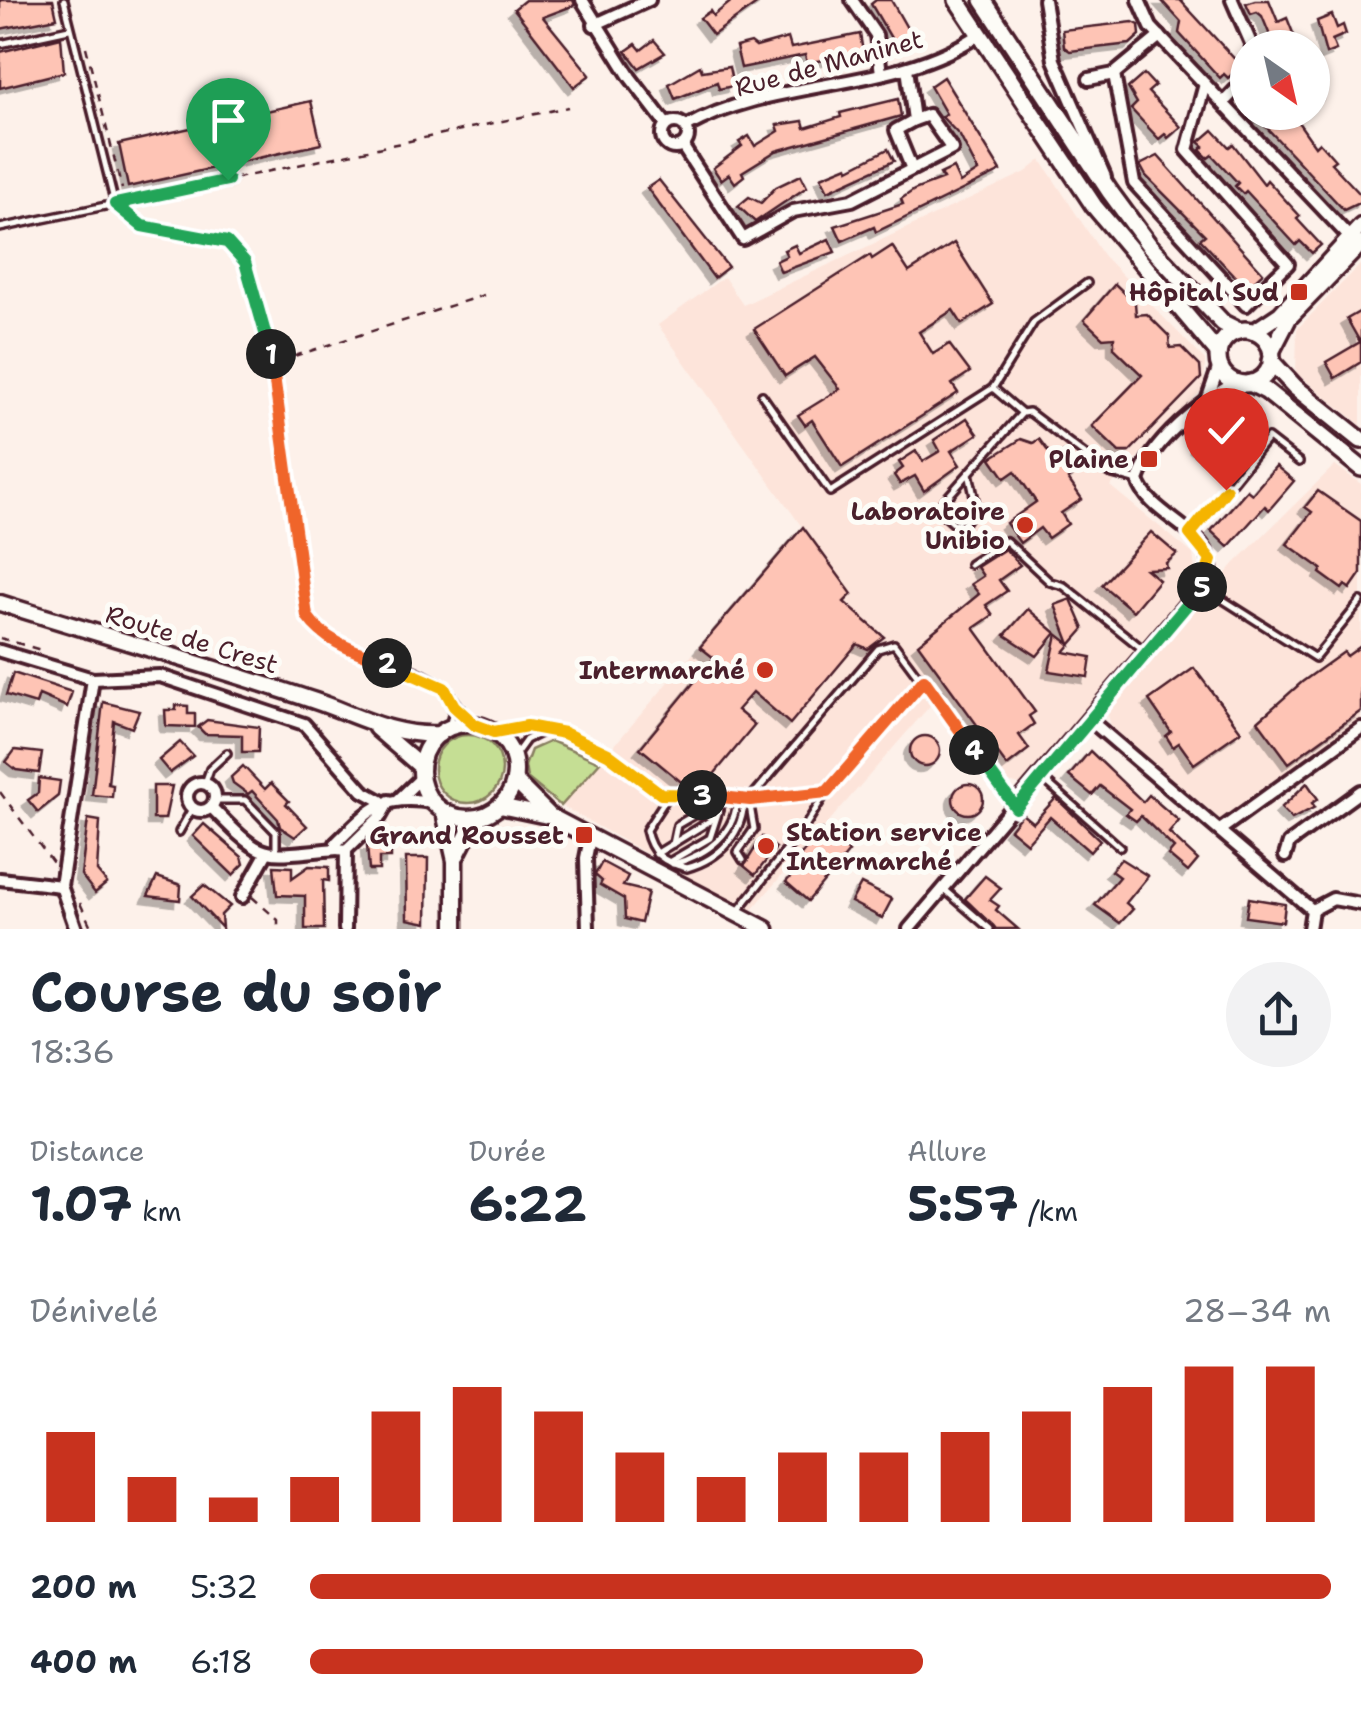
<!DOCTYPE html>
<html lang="fr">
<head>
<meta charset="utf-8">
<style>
	body { margin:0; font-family:"Shantell Sans",sans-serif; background:#f2f2f3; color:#1f2937; height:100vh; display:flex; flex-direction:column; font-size:38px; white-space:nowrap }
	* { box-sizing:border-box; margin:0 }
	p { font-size:32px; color:#747a83 }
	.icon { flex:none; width:55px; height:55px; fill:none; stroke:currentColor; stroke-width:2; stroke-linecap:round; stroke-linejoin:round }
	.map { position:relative; height:929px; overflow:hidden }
	.drawer { display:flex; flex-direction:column; background:#fff; flex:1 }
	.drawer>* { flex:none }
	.needle { width:65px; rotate:146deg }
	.buttons { position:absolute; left:1230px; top:30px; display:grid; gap:20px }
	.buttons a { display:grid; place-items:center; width:100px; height:100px; border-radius:50%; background:#fff; box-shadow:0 2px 8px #0004; font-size:50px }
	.pin { position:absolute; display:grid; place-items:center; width:85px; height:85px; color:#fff; margin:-102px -42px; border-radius:50% 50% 50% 0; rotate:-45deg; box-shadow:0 0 10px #0007 }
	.pin .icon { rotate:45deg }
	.km { position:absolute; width:50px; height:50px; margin:-25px; border-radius:50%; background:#222; color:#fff; font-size:28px; line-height:50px; text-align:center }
	.round { display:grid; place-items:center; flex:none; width:105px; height:105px; border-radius:52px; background:#f2f2f3 }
	.headline { display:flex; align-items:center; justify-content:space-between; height:170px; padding:0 30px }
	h1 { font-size:55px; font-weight:700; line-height:75px }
	.stats { display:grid; grid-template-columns:repeat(3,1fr); gap:15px; height:170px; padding:10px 30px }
	.stats div { display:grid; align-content:center }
	.stats b { font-size:50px; font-weight:700 }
	.stats small { font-size:28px; font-weight:400 }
	.stats p { font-size:28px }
	.chart { height:280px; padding:20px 30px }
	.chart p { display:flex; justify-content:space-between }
	.chart svg { width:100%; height:180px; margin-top:10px; stroke:#c8321e; stroke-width:6 }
	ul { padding:0 30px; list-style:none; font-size:32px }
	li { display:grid; grid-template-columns:160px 120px 1fr; align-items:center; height:75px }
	li i { height:25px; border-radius:12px; background:#c8321e }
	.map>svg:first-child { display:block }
</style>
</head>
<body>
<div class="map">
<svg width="1361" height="929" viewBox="0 0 1361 929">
	<defs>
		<filter id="shadow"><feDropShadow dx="-6" dy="6" stdDeviation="0" flood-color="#0004"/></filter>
	</defs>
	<rect width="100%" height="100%" fill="#fdf1ea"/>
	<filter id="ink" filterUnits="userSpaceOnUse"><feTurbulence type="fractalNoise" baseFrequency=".01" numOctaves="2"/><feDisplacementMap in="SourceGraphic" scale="20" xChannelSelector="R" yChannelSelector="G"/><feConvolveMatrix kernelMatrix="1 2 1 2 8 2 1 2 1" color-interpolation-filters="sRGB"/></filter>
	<g filter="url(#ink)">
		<g fill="#fde4da">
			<polygon points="1041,160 1103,255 1205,360 1204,388 1110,486 1193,554 1196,580 1020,785 1005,781 942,692 750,912 562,806 802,527 658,325 724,277 743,305 1026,172"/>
			<polygon points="1361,264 1361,425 1296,373 1297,329"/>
			<polygon points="1335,465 1361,484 1361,721 1223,822 1111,726 1107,711 1235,563"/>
		</g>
		<g fill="#c5de94" stroke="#887e60" stroke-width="2.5">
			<circle cx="468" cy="769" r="34"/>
			<polygon points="551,741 600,762 561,806 527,778 525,766 531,750"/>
		</g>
		<g fill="#fec4b5" stroke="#4a1f2b" stroke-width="2.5" filter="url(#shadow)">
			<polygon points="0,0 53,0 57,18 0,29"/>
			<polygon points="525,0 573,0 575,5 543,17 590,75 574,87 514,9"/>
			<polygon points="733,0 762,0 713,35 700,18 710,11 713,16"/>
			<polygon points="876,0 891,0 912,37 895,45 871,4"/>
			<polygon points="1161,0 1180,0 1241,66 1228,78 1224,74 1220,78 1179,33 1181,22"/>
			<polygon points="1255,0 1269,0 1278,22 1287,18 1299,48 1273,43 1262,16 1257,12 1251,14 1246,3"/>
			<polygon points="1332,15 1337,28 1343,25 1346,34 1332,40 1336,50 1326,54 1317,21"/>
			<polygon points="1133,22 1139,25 1140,35 1130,44 1070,51 1064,47 1062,30"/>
			<polygon points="860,34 863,52 807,63 805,55 741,68 736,47 751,43 756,47 788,38 791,48"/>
			<polygon points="61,37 64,72 0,88 0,52"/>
			<polygon points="654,40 665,53 639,68 626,51 636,44 641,50"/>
			<polygon points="700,66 702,71 729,67 733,86 719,89 717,82 675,99 669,84"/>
			<polygon points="1144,74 1155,86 1148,92 1181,127 1168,138 1165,134 1159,139 1131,109 1137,103 1128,88"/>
			<polygon points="943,77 1001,171 876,232 874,227 842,241 835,226 903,204 901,199 914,190 943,179 940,174 953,168 960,183 978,171 960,136 942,117 946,114 930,86"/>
			<polygon points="898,99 901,116 776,151 742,172 744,176 735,183 729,174 721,180 713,168 742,146 739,142 749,136 755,146 779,131 777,125 803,121 805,128 841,117 840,113"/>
			<polygon points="311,101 321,144 128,187 119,144"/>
			<polygon points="1252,112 1284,112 1292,122 1296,119 1315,146 1319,142 1335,160 1331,163 1361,195 1361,202 1344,210"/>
			<polygon points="1213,130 1229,147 1233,144 1264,184 1267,180 1300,216 1297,219 1321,245 1312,253 1300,241 1296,245 1246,191 1243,194 1235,186 1238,183 1212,155 1208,158 1200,150 1204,146 1199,142"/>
			<polygon points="888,149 894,161 828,191 821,177 848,166 849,169"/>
			<polygon points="1158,156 1263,273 1251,284 1247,279 1242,284 1200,239 1205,235 1146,176 1140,165"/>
			<polygon points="801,175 807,187 755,222 738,206 749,197 761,203 776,187"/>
			<polygon points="659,180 728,267 714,278 647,188"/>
			<polygon points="829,239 835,252 781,272 776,261 787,256 784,250 795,245 799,253"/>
			<polygon points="954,243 993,304 962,324 953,310 919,332 933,354 949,344 970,372 952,384 958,393 842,467 812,420 805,425 798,415 840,389 815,357 785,376 754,329 870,255 872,259 892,246 909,272"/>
			<polygon points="1115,284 1135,303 1136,315 1147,314 1169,336 1170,348 1181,347 1200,366 1201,378 1129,452 1119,452 1092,426 1142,375 1114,348 1114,337 1103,338 1084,320"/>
			<polygon points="1361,311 1361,362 1335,378 1326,362 1360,342 1347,319"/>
			<polygon points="967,418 978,434 951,451 960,465 924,491 915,476 900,484 894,475 903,468 899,462 916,451 923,461 940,451 934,440"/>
			<polygon points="1220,423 1244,444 1222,468 1196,446"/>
			<polygon points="1021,439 1033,443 1039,439 1054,459 1064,452 1078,472 1068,479 1082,499 1061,513 1068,524 1048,538 1040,528 1020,543 1006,523 1036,502 1015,471 1005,478 991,458"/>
			<polygon points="1276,466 1294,481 1269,510 1265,506 1228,547 1211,531 1247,490 1252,494"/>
			<polygon points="1318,491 1361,521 1361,573 1350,589 1345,585 1342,589 1320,573 1322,569 1287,544 1312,512 1305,507"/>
			<polygon points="803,527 852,594 844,602 884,637 868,649 857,644 790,724 753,692 737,710 755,725 701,790 691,790 640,748 714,658 700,647"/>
			<polygon points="1151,532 1177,554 1166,563 1167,568 1146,569 1159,580 1133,611 1102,585"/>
			<polygon points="1005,549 1020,565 999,580 1007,591 986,605 993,615 974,628 1035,712 1029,716 1034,724 1019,735 1029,749 1007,766 918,644 979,594 971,584 983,576 977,567"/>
			<polygon points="1071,599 1084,629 1064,652 1091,657 1088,677 1049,671 1057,634 1070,644 1055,605"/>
			<polygon points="1028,609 1056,633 1037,656 1005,635"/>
			<polygon points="1361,646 1361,711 1289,763 1258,721 1302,682 1344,652 1347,656"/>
			<polygon points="1194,668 1241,731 1194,764 1179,743 1173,747 1166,736 1171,732 1149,700"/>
			<polygon points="13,673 72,692 67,707 39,695 36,704 6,695"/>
			<polygon points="103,702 139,711 132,728 114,721 108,784 113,785 112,797 92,795"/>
			<polygon points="176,705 188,706 188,714 195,714 195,727 166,726 165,710 176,710"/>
			<polygon points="207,720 259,727 258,752 242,752 242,735 205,734 198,727"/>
			<circle cx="925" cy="751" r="15"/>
			<polygon points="180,742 193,756 170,773 159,760"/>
			<polygon points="15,750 42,753 39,773 16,770 6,762"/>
			<polygon points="1090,751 1143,802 1149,795 1179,821 1169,833 1198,860 1188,872 1168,855 1174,848 1141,816 1136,821 1126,814 1130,809 1100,786 1092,795 1069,776"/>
			<polygon points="243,766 265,789 271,783 289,801 286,804 307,826 295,837 280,827 278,819 252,791 248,794 233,783 231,777"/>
			<polygon points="39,778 60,781 58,796 38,812 28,800 38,793"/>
			<polygon points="1307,783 1318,799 1312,803 1315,807 1292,819 1281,808"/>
			<circle cx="968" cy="799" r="15"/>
			<polygon points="153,786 172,786 165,819 153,819"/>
			<polygon points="1056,798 1100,840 1090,852 1050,817 1027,843 1010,829 1022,814 1033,823"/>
			<polygon points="88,819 100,821 97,871 107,883 95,893 81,875"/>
			<polygon points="204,824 242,857 244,864 233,875 193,836"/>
			<polygon points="822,829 849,852 808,901 786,882 798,868 794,864"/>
			<polygon points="379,834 391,834 396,840 391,844 391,858 379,858 379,870 369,870 367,845 379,846"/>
			<polygon points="762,837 776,848 755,875 744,866"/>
			<polygon points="406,858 428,858 427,923 407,919"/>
			<polygon points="1121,859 1148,876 1126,903 1133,909 1120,923 1095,905 1119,877 1111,871"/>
			<polygon points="602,862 628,876 623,886 648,892 641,923 625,919 624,899 600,885 602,881 595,875"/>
			<polygon points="274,866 292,867 292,878 309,866 329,867 329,881 323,880 324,929 305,929 305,896 277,895"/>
			<polygon points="985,876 1001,888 990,900 999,906 996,910 1018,929 996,929 965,899"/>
			<polygon points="157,877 181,885 180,900 148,896"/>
			<polygon points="861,884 892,899 882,918 851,902"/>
			<polygon points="204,885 230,906 221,915 222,928 192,896"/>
			<polygon points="1249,898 1285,904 1283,922 1246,917"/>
		</g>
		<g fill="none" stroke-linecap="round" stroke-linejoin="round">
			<defs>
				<g id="lane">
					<path d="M 64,0 L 115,204 L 142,226 L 227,242 L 245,261 L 273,363 L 307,616 C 341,664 406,653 445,689 C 456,699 462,714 475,725"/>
					<polyline points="0,44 69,29"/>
					<polyline points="0,228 115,204"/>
					<polyline points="993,388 1034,322 1087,283"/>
					<polyline points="762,395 830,492 993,388 1022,413"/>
					<polyline points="969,473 976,505 960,529 937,509 1022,413 1029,412 1109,473 1135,480"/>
					<polyline points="1192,532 1268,438 1299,462"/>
					<polyline points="970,564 1006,541 1050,582 1064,586 1145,651"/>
					<polyline points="1203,587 1315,658 1361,601"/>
					<polyline points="449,728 454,706"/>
					<polyline points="494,732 527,726 577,737 607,753 661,794 749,800 878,649 894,644 1014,805"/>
					<polyline points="513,758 526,740 546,730"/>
					<polyline points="1041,777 1120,847"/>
					<polyline points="205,783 210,769 227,753"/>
					<path d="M 668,796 L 646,830 C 651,854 663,862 687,868 C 720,859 744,833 744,798"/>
					<polyline points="216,800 245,800 276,832 276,851"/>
					<polyline points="179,832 192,809"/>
					<polyline points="673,844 677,825 696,814 713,817"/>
					<polyline points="656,854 713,819"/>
					<polyline points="743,860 738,852 754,829 749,800 827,791"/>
					<polyline points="669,862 710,838 724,795"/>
					<path d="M 673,864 C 707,855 737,833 737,796"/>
					<polyline points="945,890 990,929"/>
					<polyline points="738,911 804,828 827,791 924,679"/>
				</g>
				<g id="street">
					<polyline points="582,0 630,77 666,124"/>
					<polyline points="852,0 876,35 881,73"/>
					<polyline points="1044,0 1054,60 1105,177"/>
					<polyline points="1139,0 1151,27 1353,241"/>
					<polyline points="1232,0 1253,48"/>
					<polyline points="594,25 649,0"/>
					<polyline points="907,68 914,120 896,130 912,169"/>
					<polyline points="1114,74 1134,183 1246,305 1288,264 1187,150 1205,84"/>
					<polyline points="1089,79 1114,74 1160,36"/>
					<polyline points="1312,95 1316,95"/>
					<polyline points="1223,103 1248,77"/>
					<circle cx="675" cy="135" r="13"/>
					<path d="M 686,127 C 777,76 894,93 980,34"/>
					<polyline points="683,147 743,239 793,211 852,200 952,149 928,115 914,120"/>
					<polyline points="1208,398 1219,366"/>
					<polyline points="0,651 93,679 160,676 304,724 363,791 381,801"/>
					<polyline points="1091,721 1312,910 1309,929"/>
					<circle cx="201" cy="797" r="14"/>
					<polyline points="399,799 421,778"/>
					<path d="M 389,801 L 380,817 L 346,850 L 337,849 L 336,843 C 371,809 381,794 432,802"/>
					<path d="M 212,808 C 267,864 260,855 337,849"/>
					<polyline points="1220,830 1361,728"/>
					<polyline points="1285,856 1289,843 1361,791"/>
					<polyline points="0,879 61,886"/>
					<polyline points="242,897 266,854"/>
					<polyline points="1312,910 1333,899 1361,904"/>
					<polyline points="76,929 61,886 93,679"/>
					<polyline points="345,929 346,850"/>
					<polyline points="588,929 586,858 590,838"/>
					<path d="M 909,929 L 1209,576 C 1221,533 1149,518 1138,480 C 1152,441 1201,402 1236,382"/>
				</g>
				<g id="secondary">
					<polyline points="1253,332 1280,314 1361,226"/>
					<polyline points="1271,353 1289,318 1361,244"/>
					<path d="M 0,603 C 105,636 211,666 315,701 C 357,715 394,737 440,734"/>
					<circle cx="468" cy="771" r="47"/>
					<polyline points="376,728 421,767"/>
					<polyline points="514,780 548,814"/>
					<polyline points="500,806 552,817 766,929"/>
					<polyline points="444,812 455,861 455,929"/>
					<polyline points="457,855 476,818"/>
				</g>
				<g id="primary">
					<polyline points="957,0 1094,206 1218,353"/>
					<polyline points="983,0 1110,192 1149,245 1223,323 1239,331"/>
					<circle cx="1245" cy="357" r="27"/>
					<polyline points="1271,361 1295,387 1361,440"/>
					<polyline points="1250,383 1266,391 1361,468"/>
				</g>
			</defs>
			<use href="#lane" stroke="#4a1f2b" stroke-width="12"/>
			<use href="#street" stroke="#4a1f2b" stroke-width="18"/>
			<use href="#secondary" stroke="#4a1f2b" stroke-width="21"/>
			<use href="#primary" stroke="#4a1f2b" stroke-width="22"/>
			<g stroke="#4a1f2b" stroke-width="2.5" stroke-dasharray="8 8" stroke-linecap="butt">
				<polyline points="86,47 122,189"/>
				<polyline points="126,202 568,107"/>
				<polyline points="279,361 484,295"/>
				<polyline points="0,638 41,650"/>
				<polyline points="0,792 53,863"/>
				<polyline points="252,897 278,920 278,929"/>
				<polyline points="80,903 92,929"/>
			</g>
			<use href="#lane" stroke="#fdfcf7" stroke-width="5"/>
			<use href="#street" stroke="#fdfcf7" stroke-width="10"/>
			<use href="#secondary" stroke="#fdfcf7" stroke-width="14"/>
			<use href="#primary" stroke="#fdfcf7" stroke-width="15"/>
		</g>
	</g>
	<g fill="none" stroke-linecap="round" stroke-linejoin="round" filter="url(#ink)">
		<defs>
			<polyline id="split-1" points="228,180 115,204 142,226 227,242 245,262 271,354"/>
			<path id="split-2" d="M 271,354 L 307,616 C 327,644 356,651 387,663"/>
			<polyline id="split-3" points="387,663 444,688 454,706 475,725 494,732 527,726 564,733 608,754 661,794 702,795"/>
			<polyline id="split-4" points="702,795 750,800 827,792 924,680 974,750"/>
			<polyline id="split-5" points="974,750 1016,808 1202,587"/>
			<polyline id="split-6" points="1202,587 1211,560 1190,534 1226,490"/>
		</defs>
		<use href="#split-1" stroke="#fff" stroke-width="20"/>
		<use href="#split-2" stroke="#fff" stroke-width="20"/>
		<use href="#split-3" stroke="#fff" stroke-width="20"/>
		<use href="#split-4" stroke="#fff" stroke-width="20"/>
		<use href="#split-5" stroke="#fff" stroke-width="20"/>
		<use href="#split-6" stroke="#fff" stroke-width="20"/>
		<use href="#split-1" stroke="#22a559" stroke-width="12"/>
		<use href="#split-2" stroke="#f0652b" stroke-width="12"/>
		<use href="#split-3" stroke="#f5b400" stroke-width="12"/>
		<use href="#split-4" stroke="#f0652b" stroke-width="12"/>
		<use href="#split-5" stroke="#22a559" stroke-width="12"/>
		<use href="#split-6" stroke="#f5b400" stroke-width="12"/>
	</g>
	<g fill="#c8321e" stroke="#fdfcf7" stroke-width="4">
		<rect x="1289" y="282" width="20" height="20" rx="5"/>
		<rect x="1139" y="449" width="20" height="20" rx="5"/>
		<circle cx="1025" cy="525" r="10"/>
		<circle cx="765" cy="670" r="10"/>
		<rect x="574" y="825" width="20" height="20" rx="5"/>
		<circle cx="766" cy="846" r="10"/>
	</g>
	<g text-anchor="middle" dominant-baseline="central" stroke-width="10" stroke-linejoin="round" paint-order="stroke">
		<g font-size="25" fill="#4a1f2b" stroke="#fdfcf7">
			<text transform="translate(829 63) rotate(-15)">Rue de Maninet</text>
			<text transform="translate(192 639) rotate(17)">Route de Crest</text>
		</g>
		<g font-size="25" font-weight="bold" fill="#4a1f2b" stroke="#fdfcf7" text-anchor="end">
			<text x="1279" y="292">Hôpital Sud</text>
			<text x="1129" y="459">Plaine</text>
			<text x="1005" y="511">Laboratoire<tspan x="1005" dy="29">Unibio</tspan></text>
			<text x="745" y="670">Intermarché</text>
			<text x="786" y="832" text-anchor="start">Station service<tspan x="786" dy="29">Intermarché</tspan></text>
			<text x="564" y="835">Grand Rousset</text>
		</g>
	</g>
</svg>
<div class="buttons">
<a><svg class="needle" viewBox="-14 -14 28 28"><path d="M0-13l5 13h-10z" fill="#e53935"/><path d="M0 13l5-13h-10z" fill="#747a83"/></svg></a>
</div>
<div class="pin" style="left:228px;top:180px;background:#1e9e55"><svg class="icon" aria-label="arrive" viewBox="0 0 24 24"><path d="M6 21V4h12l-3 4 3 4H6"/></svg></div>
<div class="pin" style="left:1226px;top:490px;background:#d93025"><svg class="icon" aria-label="check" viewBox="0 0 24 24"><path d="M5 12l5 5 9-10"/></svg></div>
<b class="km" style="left:271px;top:354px">1</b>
<b class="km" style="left:387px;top:663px">2</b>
<b class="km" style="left:702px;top:795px">3</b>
<b class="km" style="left:974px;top:750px">4</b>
<b class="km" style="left:1202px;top:587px">5</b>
</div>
<section class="drawer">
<div class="headline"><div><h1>Course du soir</h1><p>18:36</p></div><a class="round"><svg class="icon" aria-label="share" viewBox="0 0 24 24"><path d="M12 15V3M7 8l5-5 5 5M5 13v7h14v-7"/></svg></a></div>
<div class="stats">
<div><p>Distance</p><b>1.07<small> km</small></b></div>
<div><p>Durée</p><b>6:22</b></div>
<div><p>Allure</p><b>5:57<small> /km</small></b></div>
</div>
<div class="chart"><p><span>Dénivelé</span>28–34 m</p>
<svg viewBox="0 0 160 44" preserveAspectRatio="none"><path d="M5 44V22M15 44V33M25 44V38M35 44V33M45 44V17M55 44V11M65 44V17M75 44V27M85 44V33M95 44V27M105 44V27M115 44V22M125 44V17M135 44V11M145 44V6M155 44V6"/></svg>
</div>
<ul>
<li><b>200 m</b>5:32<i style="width:100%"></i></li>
<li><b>400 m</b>6:18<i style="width:60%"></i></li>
</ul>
</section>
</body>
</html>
